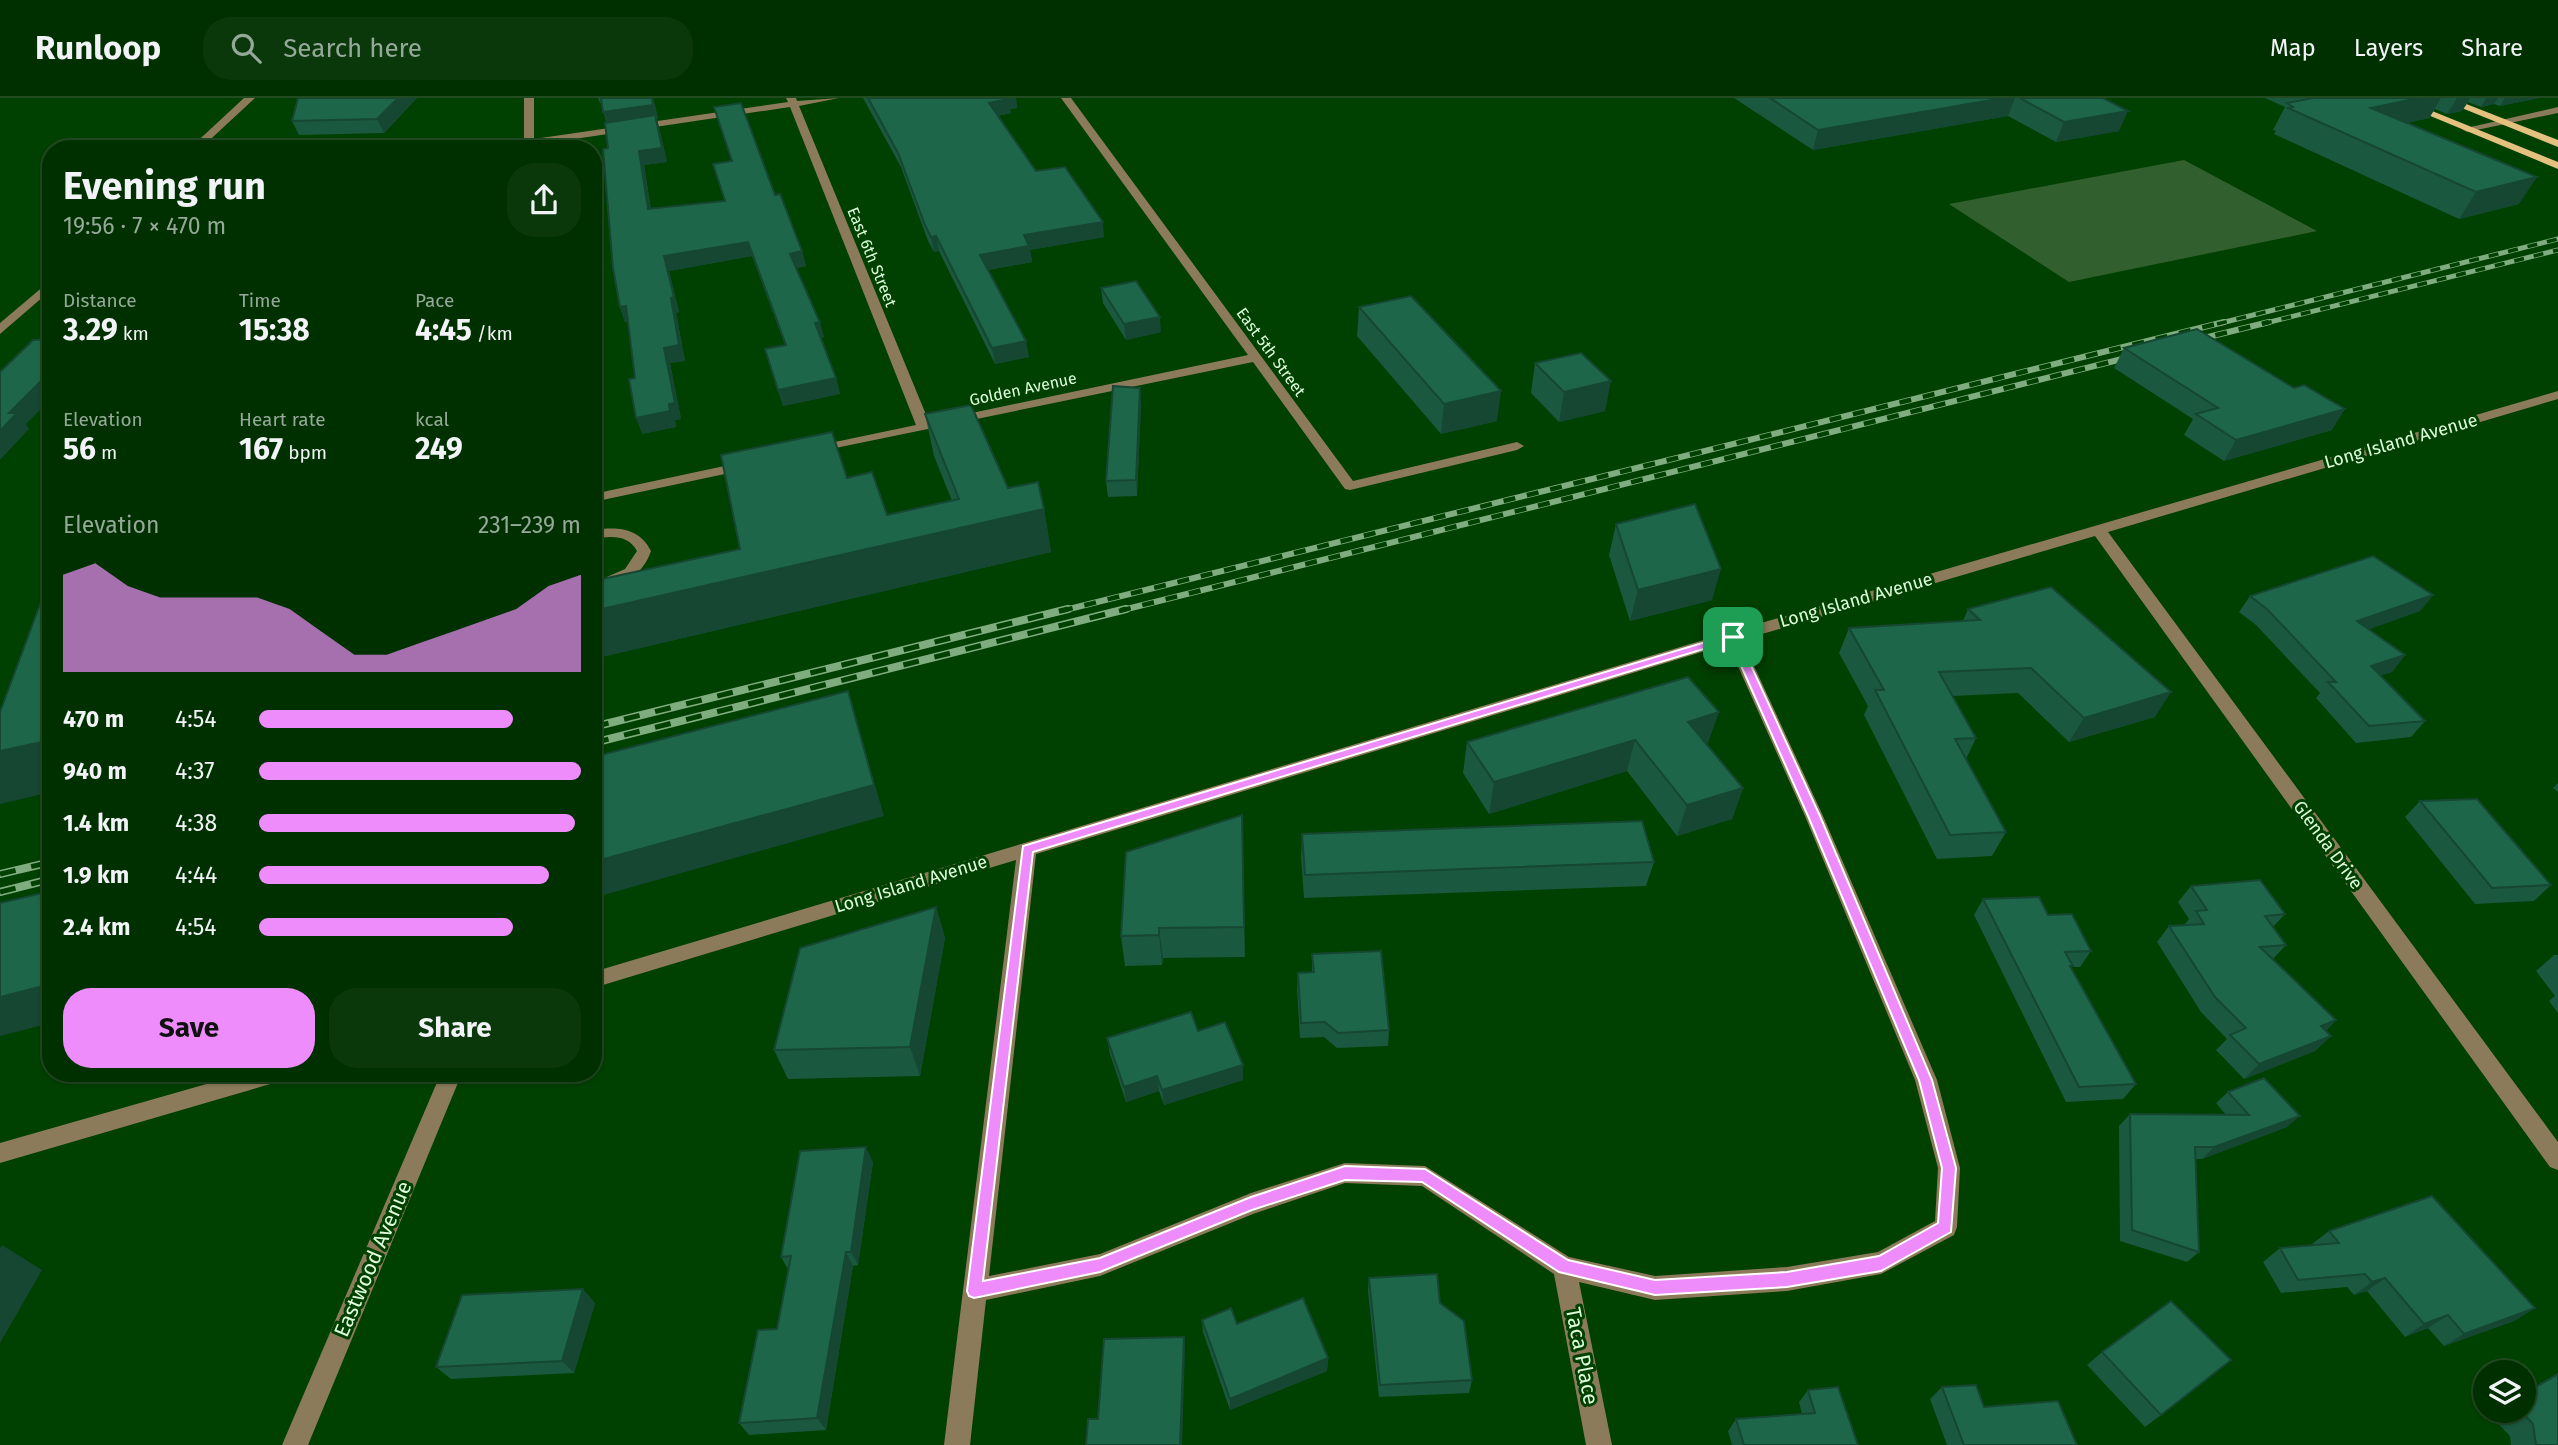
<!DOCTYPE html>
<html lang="en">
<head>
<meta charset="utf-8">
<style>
	body { margin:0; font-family:"Fira Sans",sans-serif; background:#0a380a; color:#f1f3f6; height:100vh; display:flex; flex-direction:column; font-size:26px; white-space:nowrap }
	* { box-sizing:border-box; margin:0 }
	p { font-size:23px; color:#95a999 }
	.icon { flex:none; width:38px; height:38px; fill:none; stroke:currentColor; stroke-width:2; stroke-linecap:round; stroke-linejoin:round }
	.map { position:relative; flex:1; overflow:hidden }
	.panel { position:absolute; left:42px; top:42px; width:560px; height:942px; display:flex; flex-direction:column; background:#003000; border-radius:28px; box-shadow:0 2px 5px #0004,0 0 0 2px #224b22 }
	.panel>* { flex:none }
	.controls { position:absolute; left:2473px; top:1262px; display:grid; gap:14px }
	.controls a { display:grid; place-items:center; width:63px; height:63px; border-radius:50%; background:#003000; box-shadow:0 2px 5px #0004,0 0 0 2px #224b22; font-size:35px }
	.pin { position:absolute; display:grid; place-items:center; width:60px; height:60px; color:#fff; margin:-30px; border-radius:14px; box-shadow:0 4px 10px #0006 }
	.round { display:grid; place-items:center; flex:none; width:74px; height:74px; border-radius:28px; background:#0a380a }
	.head { display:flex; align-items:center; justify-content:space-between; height:119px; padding:0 21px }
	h1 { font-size:38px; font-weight:700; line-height:52px }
	.stats { display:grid; grid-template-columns:repeat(3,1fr); gap:10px; height:119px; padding:7px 21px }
	.stats div { display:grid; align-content:center }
	.stats b { font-size:30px; font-weight:700 }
	.stats small { font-size:19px; font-weight:400 }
	.stats p { font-size:19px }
	.chart { height:196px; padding:14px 21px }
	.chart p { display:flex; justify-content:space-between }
	.chart svg { width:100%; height:126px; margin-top:7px; fill:#ed8cfa; opacity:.7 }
	.primary-button { display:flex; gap:14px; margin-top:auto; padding:14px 21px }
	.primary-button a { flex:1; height:80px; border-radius:28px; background:#ed8cfa; color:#111; font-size:28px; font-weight:700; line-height:80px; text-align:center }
	.primary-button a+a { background:#0a380a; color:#f1f3f6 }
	ul { padding:0 21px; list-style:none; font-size:23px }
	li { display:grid; grid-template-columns:112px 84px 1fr; align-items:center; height:52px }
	li i { height:18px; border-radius:9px; background:#ed8cfa }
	header { display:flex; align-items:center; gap:42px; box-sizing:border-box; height:98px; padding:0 35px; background:#003000; border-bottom:2px solid #224b22 }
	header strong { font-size:33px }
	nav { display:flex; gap:38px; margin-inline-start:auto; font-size:24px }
	.search { width:490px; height:63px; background:#0a380a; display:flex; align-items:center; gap:18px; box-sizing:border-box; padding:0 24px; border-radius:28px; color:#95a999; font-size:26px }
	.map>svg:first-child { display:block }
</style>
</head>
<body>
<header>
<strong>Runloop</strong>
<div class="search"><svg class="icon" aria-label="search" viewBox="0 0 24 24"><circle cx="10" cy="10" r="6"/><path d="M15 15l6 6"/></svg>Search here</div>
<nav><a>Map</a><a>Layers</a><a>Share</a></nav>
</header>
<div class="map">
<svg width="2558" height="1347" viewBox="0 0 2558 1347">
	<rect width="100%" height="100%" fill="#004000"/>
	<polygon fill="#31602e" points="2184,62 2317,133 2069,184 1949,106"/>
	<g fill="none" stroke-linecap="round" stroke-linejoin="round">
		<g fill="#8c7b5b" fill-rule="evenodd">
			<polygon points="244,0 255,0 200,51 189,51"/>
			<polygon points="524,0 534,0 534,41 788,4 786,0 796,0 797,3 839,0 799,8 929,324 1248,257 1061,0 1071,0 1353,383 1517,344 1524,348 1517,352 1350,392 1345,391 1253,264 811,355 811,349 916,327 790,9 534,47 534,51 483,51 524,43"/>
			<polygon points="2558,9 2558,15 2467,34 2462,31"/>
			<polygon points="51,182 51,192 0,236 0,225"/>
			<path d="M 2558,293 L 2558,301 L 2108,434 L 2558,1044 L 2558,1072 L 2550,1069 L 2095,438 L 1742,542 L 1823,718 L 1937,982 L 1960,1070 L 1957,1129 L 1954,1137 L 1881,1176 L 1787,1193 L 1655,1202 L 1579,1184 L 1612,1347 L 1586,1347 L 1554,1176 L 1422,1088 L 1345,1085 L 1253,1116 L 1100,1178 L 986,1202 L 970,1347 L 944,1347 L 1016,762 L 593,890 L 593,874 L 1727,535 ZM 1728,546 L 1805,718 L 1915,982 L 1938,1070 L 1935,1123 L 1878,1154 L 1787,1169 L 1655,1178 L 1569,1159 L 1425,1068 L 1345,1065 L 1251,1095 L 1100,1156 L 989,1178 L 1036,756 Z"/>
			<polygon points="748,363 753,364 753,370 593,404 593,396"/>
			<path d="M 593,407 L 600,411 L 602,431 C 623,429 641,433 651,453 C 642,480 619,488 593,495 L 593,485 L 625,471 L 637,453 C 628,436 610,438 593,441 Z"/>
			<polygon points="245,975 288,975 284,982 277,984 0,1065 0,1045"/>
			<polygon points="441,975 462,975 308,1347 282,1347"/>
		</g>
		<g fill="#e4c17f" fill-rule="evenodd">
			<polygon points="2387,0 2400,0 2558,64 2558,71"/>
			<polygon points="2437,0 2451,0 2558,42 2558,49"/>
		</g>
		<defs>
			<g id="rail-far2">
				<polyline points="2217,226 2558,141"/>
				<polyline points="2262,226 2558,152"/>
			</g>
			<g id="rail-far1">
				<polyline points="2192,243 2269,224"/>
				<polyline points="1061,513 2224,224"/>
				<polyline points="1119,513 2138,257"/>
			</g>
			<g id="rail">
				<polyline points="593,629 1068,511"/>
				<polyline points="593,645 1126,511"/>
				<polyline points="0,776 51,764"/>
				<polyline points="0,794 51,781"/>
			</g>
		</defs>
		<use href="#rail-far2" stroke="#80ad7f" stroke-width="5"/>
		<use href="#rail-far1" stroke="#80ad7f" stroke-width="6"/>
		<use href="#rail" stroke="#80ad7f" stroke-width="8"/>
		<use href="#rail-far2" stroke="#004000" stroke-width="3.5" stroke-dasharray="10" stroke-linecap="butt"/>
		<use href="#rail-far1" stroke="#004000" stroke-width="4.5" stroke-dasharray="12" stroke-linecap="butt"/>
		<use href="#rail" stroke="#004000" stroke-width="5" stroke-dasharray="16" stroke-linecap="butt"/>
	</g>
	<g fill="#1a583f">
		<polygon points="417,0 384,35 299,37 292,23"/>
		<polygon points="598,0 653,0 658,20 657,21 667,64 644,67 651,111 775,97 802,153 806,168 797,170 824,239 821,240 836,280 840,296 783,308 765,251 785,247 752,158 669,173 679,214 676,215 685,263 670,265 681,321 675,322 676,329 642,336 628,224 625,224 620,209 606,24 601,5 600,5"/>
		<polygon points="863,0 1016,0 1017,10 1010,11 1011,15 997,18 1036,73 1104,139 1030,152 1032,164 988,172 1029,259 995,266 939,153 934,154 928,143 901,69"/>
		<polygon points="1734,0 2103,0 2119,33 2056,44 2008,18 1813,52"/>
		<polygon points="2265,0 2539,0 2500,8 2494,6 2481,9 2468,4 2462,13 2447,16 2435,11 2429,20 2407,25 2519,106 2459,121 2274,36 2276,33 2273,32 2285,9"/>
		<polygon points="1101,190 1161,234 1126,242 1103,205"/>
		<polygon points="1359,209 1497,323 1441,336 1357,238"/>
		<polygon points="2124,250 2332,332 2224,363 2184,337 2193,321 2114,270"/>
		<polygon points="1535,265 1605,313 1559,324 1531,295"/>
		<polygon points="1141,306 1137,398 1108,399 1106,383"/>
		<polygon points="925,316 1008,390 1044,411 1051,454 593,561 593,483 740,451 847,380 887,417 952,403 934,358"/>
		<polygon points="1616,426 1712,502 1630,523 1609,457"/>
		<polygon points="2433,497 2420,513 2368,531 2405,557 2392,574 2380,577 2425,623 2411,639 2356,645 2316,600 2320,595 2256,527 2239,514 2250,498"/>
		<polygon points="1968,511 2155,619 2069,644 2018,595 1952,598 1976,640 1966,661 2006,734 1992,758 1937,761 1864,617 1868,608 1839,555 1849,530 1963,523"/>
		<polygon points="1688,579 1708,645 1707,646 1743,690 1732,721 1677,738 1627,673 1489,716 1463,675 1467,644"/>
		<polygon points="2558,685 2558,694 2553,690"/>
		<polygon points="2420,703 2551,787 2534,803 2475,806 2405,719"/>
		<polygon points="1242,717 1245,859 1163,860 1162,867 1125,868 1121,838"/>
		<polygon points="1302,736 1654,764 1646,788 1304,800 1301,759"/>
		<polygon points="2191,788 2285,816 2273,829 2286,847 2273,861 2336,922 2326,933 2331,938 2315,953 2244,981 2216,952 2227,941 2201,914 2157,844 2169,828 2184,827 2189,821 2178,804"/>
		<polygon points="1983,801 2048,817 2091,853 2080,869 2072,869 2071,870 2136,986 2123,1001 2066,1004 1974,817"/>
		<polygon points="936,809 945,840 920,978 788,981 774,952"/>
		<polygon points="1312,856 1389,932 1388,948 1337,950 1324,939 1300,940 1297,891 1298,875 1312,874"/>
		<polygon points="2554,857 2558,857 2558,915 2549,903 2555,898 2536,873"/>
		<polygon points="1198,933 1243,982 1164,1007 1159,993 1126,1004 1110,956 1107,940"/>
		<polygon points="2228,994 2287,1029 2202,1061 2195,1061 2199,1154 2187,1164 2120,1143 2119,1028 2130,1016 2226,1017 2216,1005"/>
		<polygon points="873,1064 858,1167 853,1168 826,1332 749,1337 739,1325 777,1231 788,1171 781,1159"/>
		<polygon points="2329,1133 2535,1210 2514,1223 2444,1248 2428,1230 2405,1239 2367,1193 2354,1197 2347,1189 2281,1195 2263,1164 2280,1150 2313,1147 2312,1146"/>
		<polygon points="1369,1180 1440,1205 1472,1282 1469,1295 1379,1299 1368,1193"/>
		<polygon points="595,1205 574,1275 451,1281 436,1269"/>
		<polygon points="1202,1222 1237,1226 1328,1260 1327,1273 1230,1312 1203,1234"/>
		<polygon points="2102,1254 2161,1317 2145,1329 2087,1267"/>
		<polygon points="2558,1275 2558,1347 2511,1347 2510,1338 2488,1315 2493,1312 2524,1312 2524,1295"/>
		<polygon points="1942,1289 1984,1309 2077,1347 1947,1347 1930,1301"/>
		<polygon points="1808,1292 1858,1347 1732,1347 1728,1333 1736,1321 1802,1316 1799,1304"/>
	</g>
	<g fill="#154733">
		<polygon points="398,0 417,0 384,35 377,21"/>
		<polygon points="652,0 653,0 658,20 657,21 667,64 644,67 653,125 608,28 603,14"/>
		<polygon points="1007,0 1016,0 1017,10 1010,11 1011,15 991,19 989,5"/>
		<polygon points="2003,0 2015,0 2008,18 1813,52 1818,32"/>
		<polygon points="2419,0 2441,0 2429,20 2357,36 2371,10"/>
		<polygon points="2457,0 2470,0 2462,13 2447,16"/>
		<polygon points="2486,0 2498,0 2494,6 2481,9"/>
		<polygon points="2505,0 2539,0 2500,8"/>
		<polygon points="2128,13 2119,33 2056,44 2064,24"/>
		<polygon points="2537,79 2519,106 2459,121 2476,94"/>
		<polygon points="1103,124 1104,139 1030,152 1032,164 983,173 980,157 1024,137"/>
		<polygon points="936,138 939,153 934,154 931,139"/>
		<polygon points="748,144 752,158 669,173 679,214 676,215 685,263 670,265 681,321 675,322 676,329 642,336 636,320 669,306 664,250 664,158"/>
		<polygon points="802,153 806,168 794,171 790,156"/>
		<polygon points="626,208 631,223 625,224 620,209"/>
		<polygon points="1160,219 1161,234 1126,242 1124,226"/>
		<polygon points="820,224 824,239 820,240 815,225"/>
		<polygon points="1026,243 1029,259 995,266 992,250"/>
		<polygon points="51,273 51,301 26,326 29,331 0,362 0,333 9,315"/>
		<polygon points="836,280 840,296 783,308 778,292"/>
		<polygon points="1611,283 1605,313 1559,324 1564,294"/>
		<polygon points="1140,290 1141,306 1137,398 1136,382"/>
		<polygon points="1501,293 1497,323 1441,336 1444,306"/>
		<polygon points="2345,311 2332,332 2224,363 2236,342"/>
		<polygon points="1044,411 1051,454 593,561 593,513"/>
		<polygon points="1721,471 1712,502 1630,523 1638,492"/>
		<polygon points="2433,497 2420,513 2345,540 2357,523"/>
		<polygon points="2405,557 2392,574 2358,585 2371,568"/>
		<polygon points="848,593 884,718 593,800 593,764"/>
		<polygon points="2171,594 2155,619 2069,644 2084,620"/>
		<polygon points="1719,614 1708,645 1678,655 1688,624"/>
		<polygon points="51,641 51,694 0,706 0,653"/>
		<polygon points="1635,642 1627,673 1489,716 1494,684"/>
		<polygon points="1743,690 1732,721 1677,738 1687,707"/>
		<polygon points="936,809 945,840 920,978 910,949"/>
		<polygon points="1159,830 1163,860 1162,867 1159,837"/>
		<polygon points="51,886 51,925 0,938 0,899"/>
		<polygon points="2336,922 2321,938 2321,928"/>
		<polygon points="2331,938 2315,953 2244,981 2259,966"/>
		<polygon points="1243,967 1243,982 1164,1007 1162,992"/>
		<polygon points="1157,978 1159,993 1126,1004 1124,989"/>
		<polygon points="2300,1018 2287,1029 2202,1061 2214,1049"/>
		<polygon points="866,1049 873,1064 858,1167 851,1154"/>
		<polygon points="2,1147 42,1172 0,1245 0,1150"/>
		<polygon points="846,1154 853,1168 826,1332 817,1320"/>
		<polygon points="2385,1180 2367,1193 2354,1197 2372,1184"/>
		<polygon points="583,1191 595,1205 574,1275 562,1263"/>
		<polygon points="2535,1210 2514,1223 2444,1248 2464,1236"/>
		<polygon points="2448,1217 2428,1230 2405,1239 2424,1226"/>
		<polygon points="1184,1239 1185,1252 1182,1347 1180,1347"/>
		<polygon points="1328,1260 1327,1273 1230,1312 1230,1301"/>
	</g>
	<g fill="#1e6649" stroke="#154733" stroke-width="2">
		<polygon points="298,0 398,0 377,21 292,23"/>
		<polygon points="601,0 652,0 653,7 603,14"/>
		<polygon points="868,0 1008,0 1009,1 989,5 1036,73 1065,69 1103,124 1024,137 1029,148 980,157 1026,243 992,250 936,138 931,139 925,127 898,55"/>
		<polygon points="1770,0 2003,0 1818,32"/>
		<polygon points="2020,0 2103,0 2128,13 2064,24"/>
		<polygon points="2313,0 2419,0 2371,10 2537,79 2476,94 2288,10 2293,9 2287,5"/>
		<polygon points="741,5 775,97 780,96 802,153 790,156 818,220 820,224 815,225 836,280 778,292 765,251 786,247 748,144 664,158 674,199 671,200 679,247 664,250 675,305 669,306 670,313 636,320 629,281 635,280 626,208 620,209 613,170 603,51 608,50 605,25 655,17 662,50 639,53 648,111 725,103 713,66 732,63 714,9"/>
		<polygon points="1136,183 1160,219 1124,226 1101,190"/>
		<polygon points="1411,198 1501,293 1444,306 1359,209"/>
		<polygon points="2197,231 2294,290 2304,287 2345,311 2236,342 2196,316 2218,310 2124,250"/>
		<polygon points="51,241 51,273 9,315 17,315 0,333 0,274 33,242"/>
		<polygon points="1581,255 1611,283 1564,294 1535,265"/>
		<polygon points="1113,288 1140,290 1136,382 1106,383"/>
		<polygon points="971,307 1008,390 1038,384 1044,411 593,513 593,483 740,451 721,357 832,334 847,380 872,374 887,417 959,401 925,316"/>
		<polygon points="1695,406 1721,471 1638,492 1616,426"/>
		<polygon points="2373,458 2433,497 2357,523 2405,557 2371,568 2425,623 2369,628 2328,584 2336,584 2267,511 2250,498"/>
		<polygon points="2051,489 2171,594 2084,620 2031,570 1939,574 1976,640 1955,641 2006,734 1950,737 1875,592 1884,592 1849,530 1980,522 1968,511"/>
		<polygon points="51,499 51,642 0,653 0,614 42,501"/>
		<polygon points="1688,579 1719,614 1688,624 1743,690 1687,707 1635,642 1494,684 1467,644"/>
		<polygon points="848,593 874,687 593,764 593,659"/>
		<polygon points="2477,701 2551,787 2492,790 2420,703"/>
		<polygon points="1242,717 1244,829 1159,830 1159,837 1121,838 1126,754"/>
		<polygon points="1642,723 1654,764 1305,777 1302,736"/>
		<polygon points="2260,782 2285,816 2265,818 2286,847 2260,849 2336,922 2321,928 2331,938 2259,966 2230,937 2246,930 2215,899 2169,828 2204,826 2196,813 2207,812 2191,788"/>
		<polygon points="51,793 51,836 47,848 51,847 51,886 0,899 0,805"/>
		<polygon points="2039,799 2048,817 2072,816 2091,853 2065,854 2073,868 2070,868 2136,986 2079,989 1983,801"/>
		<polygon points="936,809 910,949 774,952 800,850"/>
		<polygon points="1381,853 1389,932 1338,935 1325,924 1301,925 1298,875 1314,874 1312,856"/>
		<polygon points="1191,914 1198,933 1225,924 1243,967 1162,992 1157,978 1124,989 1107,940"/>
		<polygon points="2264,980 2300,1018 2214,1049 2195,1049 2199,1154 2132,1132 2130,1016 2249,1017 2228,994"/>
		<polygon points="866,1049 851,1154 846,1154 817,1320 739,1325 758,1232 777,1231 791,1158 781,1159 800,1053"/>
		<polygon points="2432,1098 2535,1210 2464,1236 2448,1217 2424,1226 2385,1180 2372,1184 2365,1176 2298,1182 2280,1150 2339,1145 2329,1133"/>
		<polygon points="1437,1176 1440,1205 1464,1223 1472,1282 1380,1287 1369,1180"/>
		<polygon points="583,1191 562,1263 436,1269 462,1197"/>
		<polygon points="1303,1200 1328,1260 1230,1301 1202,1222 1231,1210 1237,1226"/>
		<polygon points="2171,1203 2231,1262 2161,1317 2102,1254"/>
		<polygon points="1184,1239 1180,1347 1086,1347 1088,1321 1098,1321 1104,1241"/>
		<polygon points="2558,1276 2558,1347 2536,1347 2533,1326 2520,1312 2524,1312 2524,1296"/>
		<polygon points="1976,1287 1984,1309 2058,1303 2077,1347 1964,1347 1942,1289"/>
		<polygon points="1838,1289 1858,1347 1744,1347 1736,1321 1815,1315 1808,1292"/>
	</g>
	<path fill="#ed8cfa" stroke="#fff" stroke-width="2" fill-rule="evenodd" d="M 1729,537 L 1738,539 L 1820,718 L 1932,982 L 1956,1070 L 1951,1134 L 1881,1173 L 1787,1189 L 1655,1197 L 1559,1174 L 1422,1084 L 1345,1082 L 1252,1112 L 1100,1174 L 974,1200 L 969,1198 L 967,1193 L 1023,748 ZM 1730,543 L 1808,718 L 1919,982 L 1942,1070 L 1938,1125 L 1879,1158 L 1787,1174 L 1655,1182 L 1568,1162 L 1425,1071 L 1345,1068 L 1251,1099 L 1100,1160 L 983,1183 L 1033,754 Z"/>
	<g text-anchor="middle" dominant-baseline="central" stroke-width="6" stroke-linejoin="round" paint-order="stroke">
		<g font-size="16" fill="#defddb" stroke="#004000">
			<text transform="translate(872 159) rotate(68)">East 6th Street</text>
			<text transform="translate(1271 254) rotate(54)">East 5th Street</text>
			<text transform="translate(1023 291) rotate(-12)">Golden Avenue</text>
		</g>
		<g font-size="18" fill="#defddb" stroke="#004000">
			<text transform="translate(2401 343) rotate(-16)">Long Island Avenue</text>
			<text transform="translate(1856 502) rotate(-16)">Long Island Avenue</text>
			<text transform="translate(2328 747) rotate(54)">Glenda Drive</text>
			<text transform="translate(911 786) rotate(-17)">Long Island Avenue</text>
		</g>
		<g font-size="21" fill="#defddb" stroke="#004000">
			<text transform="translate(373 1161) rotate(-67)">Eastwood Avenue</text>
			<text transform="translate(1582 1258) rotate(79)">Taca Place</text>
		</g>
	</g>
</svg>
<div class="controls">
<a><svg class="icon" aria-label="layers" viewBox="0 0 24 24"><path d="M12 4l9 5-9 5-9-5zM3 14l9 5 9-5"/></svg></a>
</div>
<div class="pin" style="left:1733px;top:539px;background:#1e9e55"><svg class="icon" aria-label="arrive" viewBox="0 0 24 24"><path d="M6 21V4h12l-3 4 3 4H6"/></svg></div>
<section class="panel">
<div class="head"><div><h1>Evening run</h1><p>19:56 · 7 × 470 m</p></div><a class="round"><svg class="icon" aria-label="share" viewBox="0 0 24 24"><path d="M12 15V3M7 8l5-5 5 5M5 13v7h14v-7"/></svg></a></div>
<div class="stats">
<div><p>Distance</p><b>3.29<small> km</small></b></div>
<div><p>Time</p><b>15:38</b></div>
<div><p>Pace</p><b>4:45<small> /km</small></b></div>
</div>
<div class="stats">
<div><p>Elevation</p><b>56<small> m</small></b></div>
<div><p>Heart rate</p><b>167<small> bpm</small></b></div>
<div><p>kcal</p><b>249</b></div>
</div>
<div class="chart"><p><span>Elevation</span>231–239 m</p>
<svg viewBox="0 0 160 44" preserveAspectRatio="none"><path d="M0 44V10L10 6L20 14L30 18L40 18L50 18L60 18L70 22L80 30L90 38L100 38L110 34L120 30L130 26L140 22L150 14L160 10V44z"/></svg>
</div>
<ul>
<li><b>470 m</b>4:54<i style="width:79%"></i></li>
<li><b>940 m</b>4:37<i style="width:100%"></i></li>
<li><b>1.4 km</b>4:38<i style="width:98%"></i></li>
<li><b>1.9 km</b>4:44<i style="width:90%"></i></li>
<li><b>2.4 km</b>4:54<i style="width:79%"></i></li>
</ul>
<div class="primary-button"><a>Save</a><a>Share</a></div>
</section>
</div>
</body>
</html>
